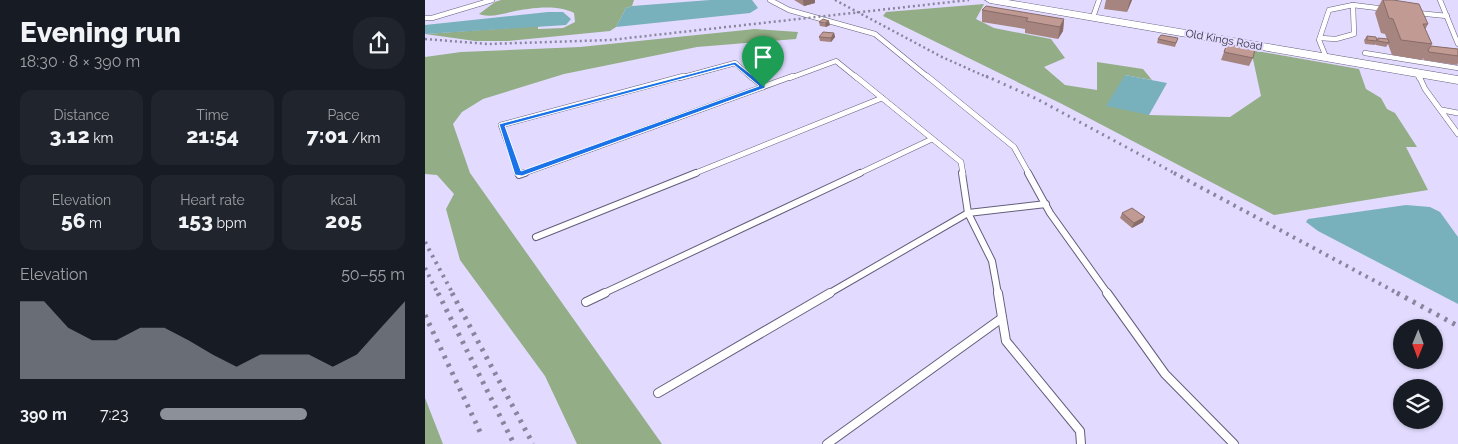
<!DOCTYPE html>
<html lang="en">
<head>
<meta charset="utf-8">
<style>
	body { margin:0; font-family:Raleway,sans-serif; background:#20242c; color:#f1f3f6; height:100vh; display:flex; flex-direction:column; font-size:19px; white-space:nowrap }
	* { box-sizing:border-box; margin:0 }
	p { font-size:16px; color:#9ea1a6 }
	.icon { flex:none; width:28px; height:28px; fill:none; stroke:currentColor; stroke-width:2; stroke-linecap:round; stroke-linejoin:round }
	.map { position:relative; flex:1; overflow:hidden }
	.drawer { display:flex; flex-direction:column; background:#171b24; width:425px }
	.drawer>* { flex:none }
	.needle { width:32px; rotate:181deg }
	.fabs { position:absolute; left:968px; top:319px; display:grid; gap:10px }
	.fabs a { display:grid; place-items:center; width:50px; height:50px; border-radius:50%; background:#171b24; box-shadow:0 1px 4px #0004; font-size:25px }
	.pin { position:absolute; display:grid; place-items:center; width:42px; height:42px; color:#fff; margin:-51px -21px; border-radius:50% 50% 50% 0; rotate:-45deg; box-shadow:0 0 5px #0007 }
	.pin .icon { rotate:45deg }
	.round { display:grid; place-items:center; flex:none; width:52px; height:52px; border-radius:20px; background:#20242c }
	.headline { display:flex; align-items:center; justify-content:space-between; height:85px; padding:0 20px }
	h1 { font-size:28px; font-weight:800; line-height:38px }
	.figures { display:grid; grid-template-columns:repeat(3,1fr); gap:8px; height:85px; padding:5px 20px }
	.figures div { display:grid; align-content:center; border-radius:12px; background:#20242c; text-align:center }
	.figures b { font-size:21px; font-weight:800 }
	.figures small { font-size:14px; font-weight:400 }
	.figures p { font-size:14px }
	.chart { height:140px; padding:10px 20px }
	.chart p { display:flex; justify-content:space-between }
	.chart svg { width:100%; height:90px; margin-top:5px; fill:#8c9099; opacity:.7 }
	ul { padding:0 20px; list-style:none; font-size:16px }
	li { display:grid; grid-template-columns:80px 60px 1fr; align-items:center; height:38px }
	li i { height:12px; border-radius:6px; background:#8c9099 }
	main { display:flex; flex:1; min-height:0 }
	.map>svg:first-child { display:block }
</style>
</head>
<body>
<main>
<section class="drawer">
<div class="headline"><div><h1>Evening run</h1><p>18:30 · 8 × 390 m</p></div><a class="round"><svg class="icon" aria-label="share" viewBox="0 0 24 24"><path d="M12 15V3M7 8l5-5 5 5M5 13v7h14v-7"/></svg></a></div>
<div class="figures">
<div><p>Distance</p><b>3.12<small> km</small></b></div>
<div><p>Time</p><b>21:54</b></div>
<div><p>Pace</p><b>7:01<small> /km</small></b></div>
</div>
<div class="figures">
<div><p>Elevation</p><b>56<small> m</small></b></div>
<div><p>Heart rate</p><b>153<small> bpm</small></b></div>
<div><p>kcal</p><b>205</b></div>
</div>
<div class="chart"><p><span>Elevation</span>50–55 m</p>
<svg viewBox="0 0 160 44" preserveAspectRatio="none"><path d="M0 44V6L10 6L20 19L30 25L40 25L50 19L60 19L70 25L80 32L90 38L100 32L110 32L120 32L130 38L140 32L150 19L160 6V44z"/></svg>
</div>
<ul>
<li><b>390 m</b>7:23<i style="width:60%"></i></li>
</ul>
</section>
<div class="map">
<svg width="1033" height="444" viewBox="0 0 1033 444">
	<rect width="100%" height="100%" fill="#e2dbff"/>
	<g fill="#93ad86">
		<path d="M 76,0 L 209,0 L 207,6 L 201,8 L 191,27 L 185,31 L 83,41 L 50,41 L 0,34 L 113,26 L 113,29 L 138,28 L 150,22 L 149,13 C 132,4 105,8 86,12 C 76,14 64,18 54,14 L 70,2 Z"/>
		<polygon points="559,4 551,19 569,28 626,39 640,58 619,67 640,85 672,90 672,62 718,69 727,80 700,75 724,115 805,117 836,96 826,50 934,69 941,89 956,98 962,109 970,113 992,147 981,147 1003,190 849,215 637,104 458,16 461,12"/>
		<polygon points="330,29 373,32 371,39 272,47 139,74 58,99 37,112 28,124 45,173 237,444 152,444 120,376 35,260 21,209 29,194 12,175 0,174 0,57 36,52 155,47"/>
		<polygon points="0,398 18,444 0,444"/>
	</g>
	<g fill="#78b1bb">
		<polygon points="285,0 327,0 333,8 325,13 191,27 201,8 207,6"/>
		<polygon points="123,12 138,12 146,19 141,25 0,34 0,25"/>
		<polygon points="700,75 742,83 724,115 681,106"/>
		<polygon points="981,205 1005,207 1015,212 1033,237 1033,304 893,231 881,222 883,219"/>
	</g>
	<g fill="none" stroke-linecap="round" stroke-linejoin="round">
		<defs>
			<g id="lane-far3">
				<polyline points="345,0 364,10 450,34 504,78"/>
				<polyline points="1015,0 1033,44"/>
				<polyline points="992,13 1022,16"/>
				<polyline points="668,17 674,0"/>
				<polyline points="0,18 7,18 67,0"/>
				<polyline points="895,38 911,39 929,34 928,5"/>
				<polyline points="940,53 1033,68"/>
				<polyline points="901,57 894,40 904,10 928,5 960,9"/>
				<polyline points="992,73 994,78"/>
				<polyline points="255,78 310,63 327,78"/>
				<polyline points="365,78 411,61 432,78"/>
			</g>
			<g id="lane-far2">
				<polyline points="326,76 338,87"/>
				<polyline points="430,76 536,162 538,174"/>
				<polyline points="502,76 589,147 604,174"/>
				<polyline points="994,76 1000,89 1033,134"/>
				<polyline points="1017,110 1033,113"/>
				<polyline points="94,174 76,125 259,76"/>
				<polyline points="97,174 368,76"/>
				<polyline points="268,174 457,98"/>
				<polyline points="433,174 507,139"/>
			</g>
			<g id="lane-far1">
				<polyline points="93,173 94,175 100,173"/>
				<polyline points="537,173 543,213 567,261 573,294"/>
				<polyline points="603,173 625,213 683,294"/>
				<polyline points="111,237 271,173"/>
				<polyline points="177,294 435,173"/>
				<polyline points="403,294 543,213 621,204"/>
			</g>
			<g id="lane">
				<polyline points="573,293 581,341 655,431 656,444"/>
				<polyline points="682,293 740,374 809,444"/>
				<polyline points="161,302 180,293"/>
				<polyline points="233,393 405,293"/>
				<polyline points="402,444 577,318"/>
			</g>
			<polygon id="secondary" points="560,0 583,0 1033,76 1033,84 565,3"/>
		</defs>
		<use href="#lane-far3" stroke="#645e7c" stroke-width="5.5"/>
		<use href="#lane-far2" stroke="#645e7c" stroke-width="6"/>
		<use href="#lane-far1" stroke="#645e7c" stroke-width="8"/>
		<use href="#lane" stroke="#645e7c" stroke-width="10"/>
		<use href="#secondary" stroke="#645e7c" stroke-width="1"/>
		<use href="#lane-far3" stroke="#fff" stroke-width="4.5"/>
		<use href="#lane-far2" stroke="#fff" stroke-width="5"/>
		<use href="#lane-far1" stroke="#fff" stroke-width="6"/>
		<use href="#lane" stroke="#fff" stroke-width="8"/>
		<use href="#secondary" fill="#fff" fill-rule="evenodd"/>
		<g stroke="#8a859e" stroke-width="2.5" stroke-dasharray="2 3" stroke-linecap="butt">
			<polyline points="410,0 517,57 564,78"/>
			<polyline points="0,39 63,44 185,40 544,0"/>
		</g>
		<polyline stroke="#8a859e" stroke-width="3" stroke-dasharray="2 4.5" stroke-linecap="butt" points="561,76 612,99 751,174"/>
		<g stroke="#8a859e" stroke-width="4" stroke-dasharray="2.5 5" stroke-linecap="butt">
			<polyline points="749,173 974,294"/>
			<polyline points="0,242 28,294"/>
			<polyline points="0,268 13,294"/>
		</g>
		<g stroke="#8a859e" stroke-width="5" stroke-dasharray="3 6" stroke-linecap="butt">
			<polyline points="13,293 89,444"/>
			<polyline points="27,293 108,444"/>
			<polyline points="972,293 1033,326"/>
			<polyline points="0,315 57,436"/>
		</g>
	</g>
	<g fill="#a6847f">
		<polygon points="369,0 390,0 390,3 379,6"/>
		<polygon points="681,0 707,0 702,12 679,9"/>
		<polygon points="957,0 968,0 1003,24 1000,30 1007,44 1006,46 1033,49 1033,63 1032,65 999,60 998,58 997,60 967,55 963,44 961,47 951,45 951,44 950,45 940,44 939,40 942,36 952,39 953,38 962,39 960,34 956,33 950,13"/>
		<polygon points="557,10 639,19 638,31 633,39 600,33 600,29 557,22"/>
		<polygon points="394,22 405,25 401,27 395,26"/>
		<polygon points="409,33 410,37 406,42 395,41 394,37"/>
		<polygon points="753,38 750,47 732,43 733,39"/>
		<polygon points="802,44 828,58 824,66 796,60"/>
		<polygon points="697,213 718,222 707,228 695,218"/>
	</g>
	<g fill="#876c68">
		<polygon points="378,0 390,0 390,3 379,6"/>
		<polygon points="705,0 707,0 702,12"/>
		<polygon points="639,19 638,31 633,39 635,27"/>
		<polygon points="404,21 405,25 401,27 400,23"/>
		<polygon points="409,33 410,37 406,42 406,38"/>
		<polygon points="720,217 718,222 707,228 709,223"/>
	</g>
	<g fill="#c19a94" stroke="#876c68">
		<polygon points="958,0 968,0 994,4 1003,24 998,24 1007,44 976,40 968,19 964,18"/>
		<polygon points="561,6 639,19 635,27 601,21 603,18 557,10"/>
		<polygon points="398,19 404,21 400,23 394,22"/>
		<polygon points="398,32 409,33 406,38 394,37"/>
		<polygon points="736,35 753,38 751,43 733,39"/>
		<polygon points="942,36 951,37 952,41 942,40"/>
		<polygon points="953,38 963,39 964,43 953,41"/>
		<polygon points="802,44 830,49 828,58 799,52"/>
		<polygon points="1006,46 1033,49 1033,56 1004,52 1003,50"/>
		<polygon points="707,208 720,217 709,223 697,213"/>
	</g>
	<path fill="#1a73e8" stroke="#fff" fill-rule="evenodd" d="M 310,62 L 340,85 L 340,88 L 97,176 L 90,175 L 74,124 ZM 309,65 L 334,86 L 96,171 L 80,126 Z"/>
	<g text-anchor="middle" dominant-baseline="central" stroke-width="4" stroke-linejoin="round" paint-order="stroke">
		<g font-size="11" fill="#383543" stroke="#e2dbff">
			<text transform="translate(799 40) rotate(10)">Old Kings Road</text>
		</g>
	</g>
</svg>
<div class="fabs">
<a><svg class="needle" viewBox="-14 -14 28 28"><path d="M0-13l5 13h-10z" fill="#e53935"/><path d="M0 13l5-13h-10z" fill="#9ea1a6"/></svg></a>
<a><svg class="icon" aria-label="layers" viewBox="0 0 24 24"><path d="M12 4l9 5-9 5-9-5zM3 14l9 5 9-5"/></svg></a>
</div>
<div class="pin" style="left:338px;top:87px;background:#1e9e55"><svg class="icon" aria-label="arrive" viewBox="0 0 24 24"><path d="M6 21V4h12l-3 4 3 4H6"/></svg></div>
</div>
</main>
</body>
</html>
